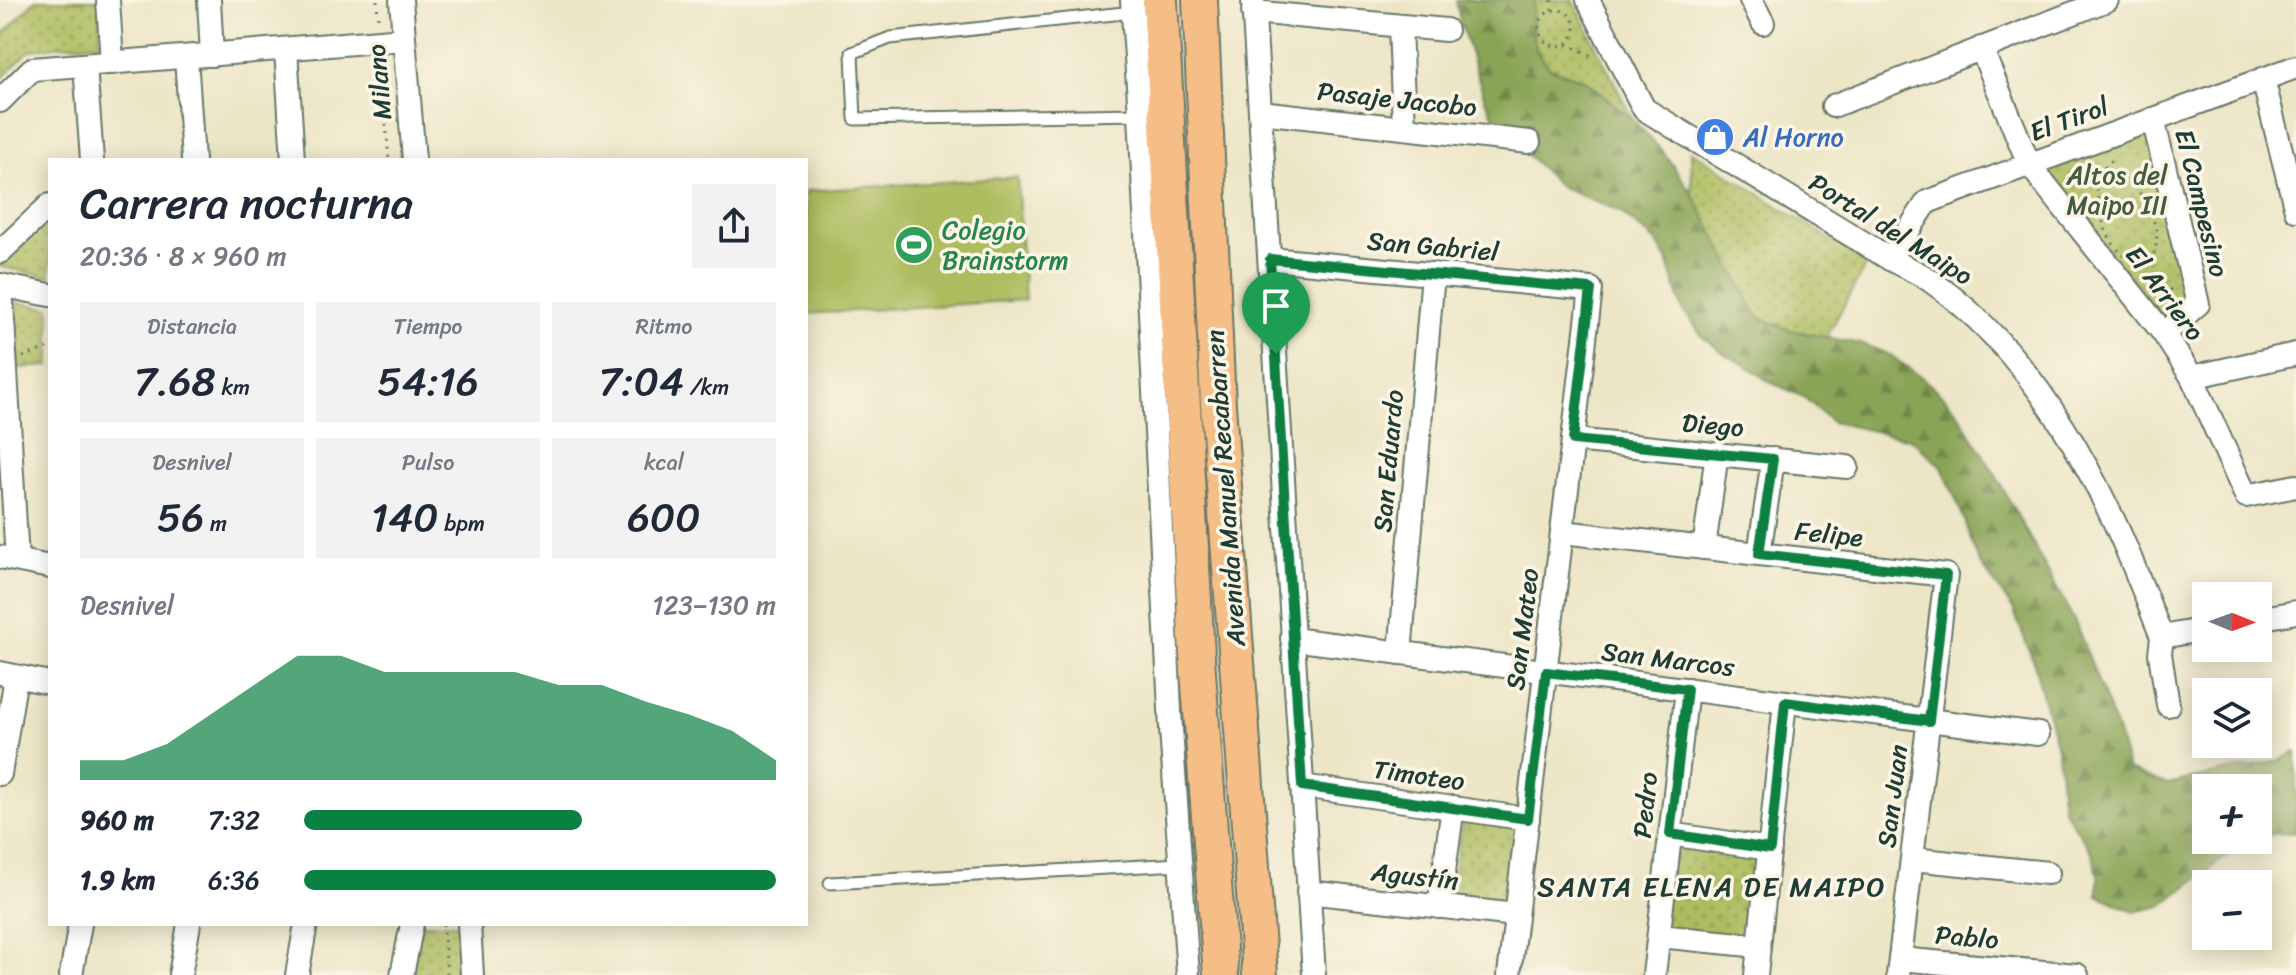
<!DOCTYPE html>
<html lang="es">
<head>
<meta charset="utf-8">
<style>
	body { margin:0; font-family:Sriracha,sans-serif; background:#f2f2f3; color:#1f2937; height:100vh; display:flex; flex-direction:column; font-size:30px; white-space:nowrap }
	* { box-sizing:border-box; margin:0 }
	p { font-size:26px; color:#747a83 }
	.icon { flex:none; width:44px; height:44px; fill:none; stroke:currentColor; stroke-width:2; stroke-linecap:round; stroke-linejoin:round }
	.map { position:relative; flex:1; overflow:hidden }
	.drawer { position:absolute; left:48px; top:158px; width:760px; height:768px; display:flex; flex-direction:column; background:#fff; border-radius:0px; box-shadow:0 4px 20px #0003 }
	.drawer>* { flex:none }
	.needle { width:52px; rotate:91deg }
	.tools { position:absolute; left:2192px; top:582px; display:grid; gap:16px }
	.tools a { display:grid; place-items:center; width:80px; height:80px; border-radius:0px; background:#fff; box-shadow:0 4px 20px #0003; font-size:40px }
	.pin { position:absolute; display:grid; place-items:center; width:68px; height:68px; color:#fff; margin:-82px -34px; border-radius:50% 50% 50% 0; rotate:-45deg; box-shadow:0 0 8px #0007 }
	.pin .icon { rotate:45deg }
	.round { display:grid; place-items:center; flex:none; width:84px; height:84px; border-radius:0px; background:#f2f2f3 }
	.overview { display:flex; align-items:center; justify-content:space-between; height:136px; padding:0 32px }
	h1 { font-size:44px; font-weight:600; line-height:60px }
	.metrics { display:grid; grid-template-columns:repeat(3,1fr); gap:12px; height:136px; padding:8px 32px }
	.metrics div { display:grid; align-content:center; border-radius:0px; background:#f2f2f3; text-align:center }
	.metrics b { font-size:40px; font-weight:600 }
	.metrics small { font-size:22px; font-weight:400 }
	.metrics p { font-size:22px }
	.chart { height:224px; padding:16px 32px }
	.chart p { display:flex; justify-content:space-between }
	.chart svg { width:100%; height:144px; margin-top:8px; fill:#0b8043; opacity:.7 }
	ul { padding:0 32px; list-style:none; font-size:26px }
	li { display:grid; grid-template-columns:128px 96px 1fr; align-items:center; height:60px }
	li i { height:20px; border-radius:10px; background:#0b8043 }
	.map>svg:first-child { display:block }
</style>
</head>
<body>
<div class="map">
<svg width="2296" height="975" viewBox="0 0 2296 975">
	<defs>
		<pattern id="green-dots" width="8" height="8" patternUnits="userSpaceOnUse" patternTransform="scale(2)"><rect width="8" height="8" fill="#adbc5f"/><path d="M2 2h.1M6 6h.1" fill="none" stroke="#8c9a4f" stroke-width="1.8" stroke-linecap="round"/></pattern>
		<pattern id="forest-firs" width="22" height="20" patternUnits="userSpaceOnUse" patternTransform="scale(2)"><rect width="22" height="20" fill="#8aa456"/><path d="M5 1l3.5 6h-7zM16 11l3.5 6h-7z" fill="#708748"/></pattern>
	</defs>
	<rect width="100%" height="100%" fill="#fcf5e5"/>
	<filter id="ink" filterUnits="userSpaceOnUse"><feTurbulence type="fractalNoise" baseFrequency=".0125" numOctaves="2"/><feDisplacementMap in="SourceGraphic" scale="16" xChannelSelector="R" yChannelSelector="G"/><feConvolveMatrix kernelMatrix="1 2 1 2 8 2 1 2 1" color-interpolation-filters="sRGB"/></filter>
	<filter id="wash" filterUnits="userSpaceOnUse"><feTurbulence type="fractalNoise" baseFrequency=".006" numOctaves="4" result="noise"/><feDisplacementMap in="SourceGraphic" scale="32" xChannelSelector="R" yChannelSelector="G"/><feGaussianBlur stdDeviation="1.8" result="paint"/><feColorMatrix in="noise" values="0 0 0 0 0 0 0 0 0 0 0 0 0 0 0 0 0 1.4 0 .05"/><feComposite in="paint" operator="in"/></filter>
	<g filter="url(#wash)">
		<rect width="100%" height="100%" fill="#ece5c6"/>
		<g fill="url(#green-dots)" stroke="#667c4a" stroke-width="2">
			<polygon points="35,0 100,0 100,43 54,46 29,51 0,80 0,38"/>
			<polygon points="1534,0 1573,0 1633,120 1586,81 1550,68 1537,52 1532,34"/>
			<polygon points="2148,133 2189,301 2165,322 2043,169"/>
			<polygon points="1691,151 1854,254 1866,265 1826,338 1790,330 1757,317 1692,193"/>
			<polygon points="50,211 50,277 1,267 0,263 2,261"/>
			<polygon points="15,302 50,308 50,366 18,368"/>
			<polygon points="1463,819 1519,827 1507,907 1450,897"/>
			<polygon points="1672,837 1767,851 1756,943 1661,935"/>
			<polygon points="420,924 457,924 461,975 411,975"/>
		</g>
		<polygon fill="url(#forest-firs)" stroke="#547045" stroke-width="2" points="1456,0 1534,0 1532,34 1537,52 1550,68 1586,81 1633,120 1663,152 1692,193 1758,317 1790,330 1861,344 1886,353 1920,376 1944,397 1956,410 1995,474 2075,622 2118,733 2128,770 2166,784 2278,761 2296,752 2296,832 2258,836 2258,788 2206,788 2206,840 2252,840 2218,863 2161,906 2134,912 2098,895 2098,875 2093,854 2063,809 2057,748 2034,663 2013,609 1978,560 1959,506 1942,467 1911,439 1832,422 1804,397 1770,382 1747,366 1726,355 1703,337 1683,310 1667,260 1656,242 1619,211 1559,186 1499,127 1485,99 1460,21"/>
		<polygon fill="#adbc5f" stroke="#667c4a" stroke-width="2" points="1017,177 1025,300 806,314 806,191"/>
	</g>
	<g filter="url(#ink)">
		<g fill="none" stroke-linecap="round" stroke-linejoin="round">
			<defs>
				<g id="lane">
					<polyline points="1133,12 890,38 852,53 855,119 1140,114"/>
					<polyline points="830,883 1180,864"/>
				</g>
				<g id="street">
					<polyline points="108,0 112,63"/>
					<polyline points="209,0 212,55"/>
					<polyline points="401,0 414,160"/>
					<polyline points="1132,0 1140,114 1171,729 1188,975"/>
					<polyline points="1253,0 1314,975"/>
					<path d="M 1588,0 L 1644,109 L 1890,259 C 1902,266 1916,271 1928,279 C 2010,335 2068,425 2110,513 C 2130,553 2145,596 2162,637 L 2160,654 L 2168,705"/>
					<polyline points="1751,0 1763,23"/>
					<polyline points="1253,12 1446,30"/>
					<polyline points="1400,26 1404,128"/>
					<polyline points="1981,48 2029,164 2164,334 2192,377 2246,496 2296,486"/>
					<polyline points="286,49 293,160"/>
					<polyline points="186,57 193,160"/>
					<polyline points="85,65 92,160"/>
					<polyline points="2263,79 2296,210"/>
					<polyline points="0,101 32,69 404,39"/>
					<polyline points="1833,106 2107,0"/>
					<polyline points="1260,112 1529,142"/>
					<polyline points="2153,119 2198,304 2164,334"/>
					<polyline points="0,252 50,205"/>
					<polyline points="1270,259 1591,289 1509,975"/>
					<polyline points="1890,259 1927,202 2296,67"/>
					<polyline points="0,285 50,295"/>
					<polyline points="1,285 17,560"/>
					<polyline points="2192,377 2296,354"/>
					<polyline points="1573,440 1847,467"/>
					<polyline points="1562,532 1946,575 1898,975"/>
					<polyline points="1704,548 1717,453"/>
					<polyline points="1759,554 1773,459"/>
					<polyline points="0,557 50,567"/>
					<polyline points="2258,619 2296,612"/>
					<polyline points="2162,637 2206,629"/>
					<polyline points="1292,639 2038,734"/>
					<polyline points="1400,653 1433,274"/>
					<polyline points="0,673 50,683"/>
					<polyline points="0,774 16,677"/>
					<polyline points="1302,786 1528,819"/>
					<polyline points="1670,834 1770,849"/>
					<polyline points="1913,859 2048,873"/>
					<polyline points="1308,892 1516,915"/>
					<polyline points="1439,907 1453,807"/>
					<polyline points="469,924 472,975"/>
					<polyline points="1659,936 1759,946"/>
					<polyline points="1900,959 2077,975"/>
					<polyline points="71,975 80,924"/>
					<polyline points="180,975 189,924"/>
					<polyline points="297,975 306,924"/>
					<polyline points="402,975 412,924"/>
					<polyline points="1654,975 1687,689"/>
					<polyline points="1756,975 1785,702"/>
				</g>
				<g id="primary">
					<polyline points="1160,0 1198,672 1221,975"/>
					<polyline points="1200,0 1218,405 1260,975"/>
				</g>
			</defs>
			<use href="#lane" stroke="#677867" stroke-width="15"/>
			<use href="#street" stroke="#677867" stroke-width="26"/>
			<use href="#primary" stroke="#677867" stroke-width="38"/>
			<g stroke="#677867" stroke-width="3" stroke-dasharray="2 6" stroke-linecap="butt">
				<polyline points="377,0 378,20"/>
				<circle cx="1557" cy="28" r="18"/>
				<polyline points="1552,10 1552,0"/>
				<polyline points="1567,44 1596,58"/>
				<polyline points="381,60 389,160"/>
				<polyline points="2069,172 2095,177 2116,156"/>
				<path d="M 2114,174 L 2137,188 L 2149,209 L 2157,230 L 2156,248 L 2149,265 C 2105,260 2099,213 2095,177 Z"/>
				<polyline points="2149,265 2157,283"/>
				<polyline points="2159,293 2157,283 2173,291"/>
				<polyline points="23,357 50,347"/>
				<polyline points="443,924 447,975"/>
			</g>
			<use href="#lane" stroke="#fff" stroke-width="11"/>
			<use href="#street" stroke="#fff" stroke-width="22"/>
			<use href="#primary" stroke="#f6be87" stroke-width="34"/>
		</g>
	</g>
	<g fill="none" stroke-linecap="round" stroke-linejoin="round" filter="url(#ink)">
		<defs>
			<polygon id="route" points="1270,259 1591,289 1573,440 1773,459 1759,554 1946,575 1929,721 1785,702 1770,849 1670,834 1687,689 1546,672 1528,819 1302,786"/>
		</defs>
		<use href="#route" stroke="#fff" stroke-width="16"/>
		<use href="#route" stroke="#0b8043" stroke-width="10"/>
	</g>
	<defs>
		<symbol id="shop-disc" viewBox="-11 -11 22 22"><circle r="9.5" fill="#3f7fe0" stroke="#fcf5e5"/><path d="M-5-2.5h2.3a2.7 3.5 0 0 1 5.4 0H5L5.5 6h-11ZM-1.5-2.5h3a1.5 2.3 0 0 0-3 0Z" fill="#fff"/></symbol>
		<symbol id="stadium-disc" viewBox="-11 -11 22 22"><circle r="9.5" fill="#2e9e5b" stroke="#fcf5e5"/><path d="M0-5a6.5 5 0 1 0 0 10a6.5 5 0 1 0 0-10ZM-3.5-1.8h7v3.6h-7Z" fill="#fff"/></symbol>
	</defs>
	<g fill-rule="evenodd">
		<use href="#shop-disc" x="1693" y="115" width="44" height="44"/>
		<use href="#stadium-disc" x="892" y="223" width="44" height="44"/>
	</g>
	<g text-anchor="middle" dominant-baseline="central" stroke-width="7" stroke-linejoin="round" paint-order="stroke">
		<g font-size="26" fill="#1f3d34" stroke="#fcf5e5">
			<text transform="translate(379 82) rotate(-95)">Milano</text>
			<text transform="translate(1397 99) rotate(6)">Pasaje Jacobo</text>
			<text transform="translate(2069 119) rotate(-20)">El Tirol</text>
			<text transform="translate(2202 203) rotate(76)">El Campesino</text>
			<text transform="translate(1891 229) rotate(32)">Portal del Maipo</text>
			<text transform="translate(1433 246) rotate(5)">San Gabriel</text>
			<text transform="translate(2165 293) rotate(53)">El Arriero</text>
			<text transform="translate(1713 425) rotate(5)">Diego</text>
			<text transform="translate(1388 461) rotate(-85)">San Eduardo</text>
			<text transform="translate(1225 488) rotate(-94)">Avenida Manuel Recabarren</text>
			<text transform="translate(1829 534) rotate(6)">Felipe</text>
			<text transform="translate(1522 629) rotate(-83)">San Mateo</text>
			<text transform="translate(1668 659) rotate(7)">San Marcos</text>
			<text transform="translate(1419 775) rotate(8)">Timoteo</text>
			<text transform="translate(1892 796) rotate(-83)">San Juan</text>
			<text transform="translate(1645 805) rotate(-84)">Pedro</text>
			<text transform="translate(1415 876) rotate(6)">Agustín</text>
			<text transform="translate(1967 937) rotate(5)">Pablo</text>
		</g>
		<g font-size="26" fill="#366cbe" stroke="#fcf5e5" text-anchor="start">
			<text x="1743" y="137">Al Horno</text>
		</g>
		<g font-size="26" fill="#425d3f" stroke="#fcf5e5">
			<text x="2117" y="175">Altos del<tspan x="2117" dy="30">Maipo III</tspan></text>
		</g>
		<g font-size="26" fill="#27864d" stroke="#fcf5e5" text-anchor="start">
			<text x="942" y="230">Colegio<tspan x="942" dy="30">Brainstorm</tspan></text>
		</g>
		<g font-size="28" letter-spacing="2" fill="#1f3d34" stroke="#fcf5e5">
			<text x="1712" y="886">SANTA ELENA DE MAIPO</text>
		</g>
	</g>
</svg>
<div class="tools">
<a><svg class="needle" viewBox="-14 -14 28 28"><path d="M0-13l5 13h-10z" fill="#e53935"/><path d="M0 13l5-13h-10z" fill="#747a83"/></svg></a>
<a><svg class="icon" aria-label="layers" viewBox="0 0 24 24"><path d="M12 4l9 5-9 5-9-5zM3 14l9 5 9-5"/></svg></a>
<a>+</a>
<a>−</a>
</div>
<div class="pin" style="left:1276px;top:354px;background:#1e9e55"><svg class="icon" aria-label="arrive" viewBox="0 0 24 24"><path d="M6 21V4h12l-3 4 3 4H6"/></svg></div>
<section class="drawer">
<div class="overview"><div><h1>Carrera nocturna</h1><p>20:36 · 8 × 960 m</p></div><a class="round"><svg class="icon" aria-label="share" viewBox="0 0 24 24"><path d="M12 15V3M7 8l5-5 5 5M5 13v7h14v-7"/></svg></a></div>
<div class="metrics">
<div><p>Distancia</p><b>7.68<small> km</small></b></div>
<div><p>Tiempo</p><b>54:16</b></div>
<div><p>Ritmo</p><b>7:04<small> /km</small></b></div>
</div>
<div class="metrics">
<div><p>Desnivel</p><b>56<small> m</small></b></div>
<div><p>Pulso</p><b>140<small> bpm</small></b></div>
<div><p>kcal</p><b>600</b></div>
</div>
<div class="chart"><p><span>Desnivel</span>123–130 m</p>
<svg viewBox="0 0 160 44" preserveAspectRatio="none"><path d="M0 44V38L10 38L20 33L30 24L40 15L50 6L60 6L70 11L80 11L90 11L100 11L110 15L120 15L130 20L140 24L150 29L160 38V44z"/></svg>
</div>
<ul>
<li><b>960 m</b>7:32<i style="width:59%"></i></li>
<li><b>1.9 km</b>6:36<i style="width:100%"></i></li>
</ul>
</section>
</div>
</body>
</html>
